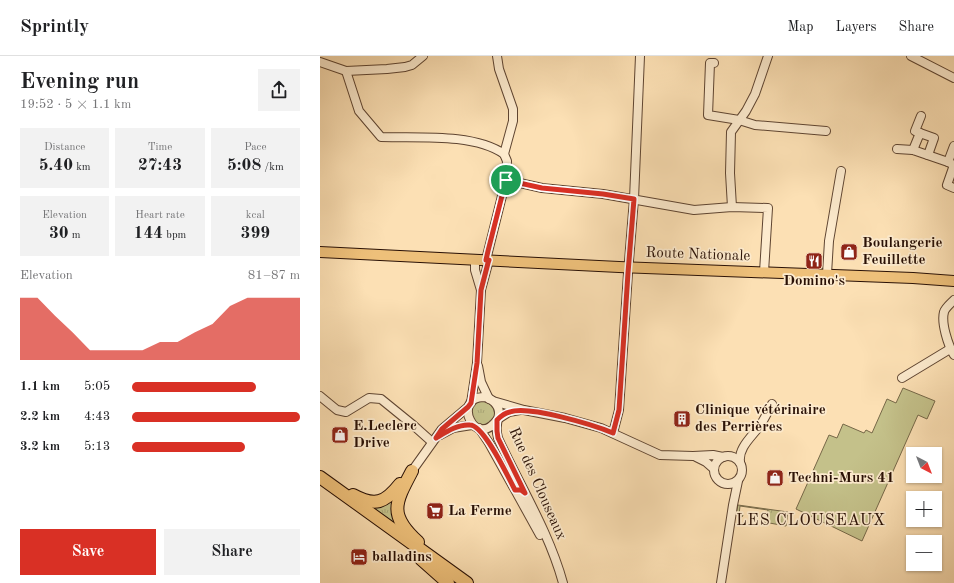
<!DOCTYPE html>
<html lang="en">
<head>
<meta charset="utf-8">
<style>
	body { margin:0; font-family:"Old Standard TT",serif; background:#f2f2f2; color:#202124; height:100vh; display:flex; flex-direction:column; font-size:15px; white-space:nowrap }
	* { box-sizing:border-box; margin:0 }
	p { font-size:13px; color:#757577 }
	.icon { flex:none; width:22px; height:22px; fill:none; stroke:currentColor; stroke-width:2; stroke-linecap:round; stroke-linejoin:round }
	.map { position:relative; flex:1; overflow:hidden }
	.drawer { display:flex; flex-direction:column; background:#fff; width:320px }
	.drawer>* { flex:none }
	.needle { width:26px; rotate:138deg }
	.controls { position:absolute; left:586px; top:391px; display:grid; gap:8px }
	.controls a { display:grid; place-items:center; width:36px; height:36px; border-radius:0px; background:#fff; box-shadow:0 1px 3px #0004; font-size:20px }
	.pin { position:absolute; display:grid; place-items:center; width:34px; height:34px; color:#fff; margin:-17px; border:2px solid #fff; border-radius:50%; box-shadow:0 1px 4px #0007 }
	.round { display:grid; place-items:center; flex:none; width:42px; height:42px; border-radius:0px; background:#f2f2f2 }
	.headline { display:flex; align-items:center; justify-content:space-between; height:68px; padding:0 20px }
	h1 { font-size:22px; font-weight:700; line-height:30px }
	.figures { display:grid; grid-template-columns:repeat(3,1fr); gap:6px; height:68px; padding:4px 20px }
	.figures div { display:grid; align-content:center; border-radius:0px; background:#f2f2f2; text-align:center }
	.figures b { font-size:17px; font-weight:700 }
	.figures small { font-size:11px; font-weight:400 }
	.figures p { font-size:11px }
	.chart { height:112px; padding:8px 20px }
	.chart p { display:flex; justify-content:space-between }
	.chart svg { width:100%; height:72px; margin-top:4px; fill:#d93025; opacity:.7 }
	.cta { display:flex; gap:8px; margin-top:auto; padding:8px 20px }
	.cta a { flex:1; height:46px; border-radius:0px; background:#d93025; color:#fff; font-size:16px; font-weight:700; line-height:46px; text-align:center }
	.cta a+a { background:#f2f2f2; color:#202124 }
	ul { padding:0 20px; list-style:none; font-size:13px }
	li { display:grid; grid-template-columns:64px 48px 1fr; align-items:center; height:30px }
	li i { height:10px; border-radius:5px; background:#d93025 }
	header { display:flex; align-items:center; gap:24px; box-sizing:border-box; height:56px; padding:0 20px; background:#fff; border-bottom:1px solid #e0e0e0 }
	header strong { font-size:19px }
	nav { display:flex; gap:22px; margin-inline-start:auto; font-size:14px }
	main { display:flex; flex:1; min-height:0 }
	.map>svg:first-child { display:block }
</style>
</head>
<body>
<header>
<strong>Sprintly</strong>
<nav><a>Map</a><a>Layers</a><a>Share</a></nav>
</header>
<main>
<section class="drawer">
<div class="headline"><div><h1>Evening run</h1><p>19:52 · 5 × 1.1 km</p></div><a class="round"><svg class="icon" aria-label="share" viewBox="0 0 24 24"><path d="M12 15V3M7 8l5-5 5 5M5 13v7h14v-7"/></svg></a></div>
<div class="figures">
<div><p>Distance</p><b>5.40<small> km</small></b></div>
<div><p>Time</p><b>27:43</b></div>
<div><p>Pace</p><b>5:08<small> /km</small></b></div>
</div>
<div class="figures">
<div><p>Elevation</p><b>30<small> m</small></b></div>
<div><p>Heart rate</p><b>144<small> bpm</small></b></div>
<div><p>kcal</p><b>399</b></div>
</div>
<div class="chart"><p><span>Elevation</span>81–87 m</p>
<svg viewBox="0 0 160 44" preserveAspectRatio="none"><path d="M0 44V6L10 6L20 17L30 27L40 38L50 38L60 38L70 38L80 33L90 33L100 27L110 22L120 11L130 6L140 6L150 6L160 6V44z"/></svg>
</div>
<ul>
<li><b>1.1 km</b>5:05<i style="width:74%"></i></li>
<li><b>2.2 km</b>4:43<i style="width:100%"></i></li>
<li><b>3.2 km</b>5:13<i style="width:67%"></i></li>
</ul>
<div class="cta"><a>Save</a><a>Share</a></div>
</section>
<div class="map">
<svg width="634" height="527" viewBox="0 0 634 527">
	<defs>
		<pattern id="grass-tufts" width="24" height="20" patternUnits="userSpaceOnUse"><rect width="24" height="20" fill="#c4c18a"/><path d="M3 7l-1-3M5 7V3M7 7l1-3M15 17l-1-3M17 17v-4M19 17l1-3" fill="none" stroke="#a8a576"/></pattern>
	</defs>
	<rect width="100%" height="100%" fill="#fce0b4"/>
	<filter id="stains"><feTurbulence type="fractalNoise" baseFrequency=".005" numOctaves="4"/><feColorMatrix values="0 0 0 0 .2 0 0 0 0 .09 0 0 0 0 .02 0 0 0 .5 -.17"/></filter>
	<radialGradient id="worn" r=".72"><stop offset=".6" stop-color="#630" stop-opacity="0"/><stop offset="1" stop-color="#630" stop-opacity=".3"/></radialGradient>
	<g fill="url(#grass-tufts)" stroke="#766848">
		<circle cx="163" cy="357" r="12"/>
		<polygon points="74,443 84,474 52,451"/>
		<polygon points="418,449 468,456 466,470 444,466 443,462 447,463 448,454 420,450 419,459 423,459 422,461 416,458"/>
	</g>
	<polygon fill="#c4c18a" stroke="#766848" points="583,332 615,345 607,363 598,359 542,485 476,453 509,379 517,382 523,368 544,377 546,374 552,377 567,343 576,347"/>
	<g fill="none" stroke-linecap="round" stroke-linejoin="round">
		<defs>
			<g id="minor">
				<polyline points="591,0 634,22"/>
				<polyline points="0,6 26,15 67,13 85,11 92,9 103,0"/>
				<polyline points="394,7 390,7 388,59 419,64 435,69 506,75"/>
				<path d="M 26,15 L 39,55 L 61,81 C 97,82 154,77 184,98"/>
				<polyline points="600,77 595,75 601,60"/>
				<polyline points="577,93 593,94 628,106"/>
				<polyline points="593,94 600,77 614,82 608,99"/>
				<polyline points="632,108 628,106 634,90"/>
				<polyline points="634,109 627,129 634,132"/>
				<polyline points="186,124 222,132 283,138 374,154 412,151 448,152 444,216"/>
				<polyline points="412,151 410,117 411,76 426,55 435,38 448,0"/>
				<polyline points="166,204 186,124 187,105 184,98 193,65 193,53 179,13 177,0"/>
				<polyline points="507,218 509,185 521,115"/>
				<polyline points="161,234 169,204"/>
				<path d="M 634,244 C 631,247 625,252 624,256 C 621,267 628,289 634,299"/>
				<polyline points="158,310 161,326 169,343"/>
				<polyline points="582,322 630,293"/>
				<polyline points="0,340 17,354 26,356 49,342 61,343 93,369 112,386"/>
				<polyline points="173,345 204,354 245,362 281,372 340,399 373,400 393,399 403,401"/>
				<polyline points="151,347 157,307 161,234 155,214 155,204"/>
				<polyline points="178,363 189,356 200,354"/>
				<path d="M 177,364 C 155,394 132,342 163,341 C 171,341 179,349 179,357 C 179,361 177,365 177,369 C 176,374 177,378 178,382 C 200,430 229,476 243,527"/>
				<polyline points="159,372 169,387 220,479"/>
				<polyline points="293,377 299,354 308,217 314,143 320,0"/>
				<polyline points="120,379 133,372 152,369"/>
				<circle cx="408" cy="414" r="14"/>
				<polyline points="376,401 386,406 394,413"/>
				<path d="M 420,406 C 418,391 433,380 441,368 C 445,362 448,355 452,348"/>
				<polyline points="92,415 122,373 148,351"/>
				<polyline points="401,527 413,449 418,425"/>
			</g>
			<polyline id="major" points="0,196 299,211 593,222 634,225"/>
			<g id="highway">
				<path d="M 92,415 C 75,447 68,459 98,486"/>
				<polyline points="0,421 147,527"/>
				<path d="M 33,439 C 55,451 65,447 80,428"/>
				<polyline points="101,503 128,527"/>
			</g>
		</defs>
		<use href="#minor" stroke="#5e4431" stroke-width="10"/>
		<use href="#major" stroke="#291005" stroke-width="12"/>
		<use href="#highway" stroke="#291005" stroke-width="14"/>
		<use href="#minor" stroke="#fdebce" stroke-width="8"/>
		<use href="#major" stroke="#eec07a" stroke-width="10"/>
		<use href="#highway" stroke="#eec07a" stroke-width="12"/>
	</g>
	<g fill="none" stroke-linecap="round" stroke-linejoin="round">
		<defs>
			<path id="route" d="M 186,124 L 222,132 L 283,138 L 314,143 L 308,217 L 299,354 L 293,377 C 274,369 208,349 190,356 C 185,357 180,361 177,364 L 177,375 L 178,382 L 205,437 L 201,434 L 195,434 C 188,421 164,369 150,369 C 138,368 126,376 116,382 L 122,373 L 148,351 L 151,347 L 157,307 L 161,234 L 168,207 L 169,204 L 166,204 L 168,195 Z"/>
		</defs>
		<use href="#route" stroke="#fff" stroke-width="8"/>
		<use href="#route" stroke="#d93025" stroke-width="5"/>
	</g>
	<defs>
		<symbol id="shop-square" viewBox="-11 -11 22 22"><rect x="-9" y="-9" width="18" height="18" rx="4" fill="#8f2418" stroke="#fdebce"/><path d="M-5-2.5h2.3a2.7 3.5 0 0 1 5.4 0H5L5.5 6h-11ZM-1.5-2.5h3a1.5 2.3 0 0 0-3 0Z" fill="#fff"/></symbol>
		<symbol id="restaurant-square" viewBox="-11 -11 22 22"><rect x="-9" y="-9" width="18" height="18" rx="4" fill="#8f2418" stroke="#fdebce"/><path d="M-5-6h1v4h1v-4h1v4h1v-4h1v5L-1.5 .5V6h-2V.5L-5-1ZM5-6V6H3V1.5H1.5Q1.5-4 5-6Z" fill="#fff"/></symbol>
		<symbol id="building-square" viewBox="-11 -11 22 22"><rect x="-9" y="-9" width="18" height="18" rx="4" fill="#8f2418" stroke="#fdebce"/><path d="M-4-6H4V6H1V3H-1V6H-4ZM-2.5-4.3h1.7v1.8h-1.7ZM.8-4.3h1.7v1.8H.8ZM-2.5-1h1.7V.8h-1.7ZM.8-1h1.7V.8H.8Z" fill="#fff"/></symbol>
		<symbol id="supermarket-square" viewBox="-11 -11 22 22"><rect x="-9" y="-9" width="18" height="18" rx="4" fill="#8f2418" stroke="#fdebce"/><path d="M-6-5.5h2.5l.6 2H6L4.5 2H-2.5L-4.4-4H-6ZM-1.5 3.2a1.3 1.3 0 1 0 .1 0ZM3 3.2a1.3 1.3 0 1 0 .1 0Z" fill="#fff"/></symbol>
		<symbol id="hotel-square" viewBox="-11 -11 22 22"><rect x="-9" y="-9" width="18" height="18" rx="4" fill="#8f2418" stroke="#fdebce"/><path d="M-6-4.5h1.5V1H6V5H4.5V3h-9V5H-6ZM-4 0a1.8 1.8 0 1 1 3.6 0ZM.5 0V-2.5h3Q6-2.5 6 0Z" fill="#fff"/></symbol>
	</defs>
	<g fill-rule="evenodd">
		<use href="#shop-square" x="519" y="186" width="20" height="20"/>
		<use href="#restaurant-square" x="484" y="195" width="20" height="20"/>
		<use href="#building-square" x="352" y="353" width="20" height="20"/>
		<use href="#shop-square" x="10" y="369" width="20" height="20"/>
		<use href="#shop-square" x="445" y="412" width="20" height="20"/>
		<use href="#supermarket-square" x="105" y="445" width="20" height="20"/>
		<use href="#hotel-square" x="29" y="491" width="20" height="20"/>
	</g>
	<g text-anchor="middle" dominant-baseline="central" stroke-width="3.5" stroke-linejoin="round" paint-order="stroke">
		<g font-size="15" font-weight="bold" fill="#291005" stroke="#fdebce" text-anchor="start">
			<text x="542" y="187">Boulangerie<tspan x="542" dy="17">Feuillette</tspan></text>
			<text x="494" y="225" text-anchor="middle">Domino's</text>
			<text x="375" y="354">Clinique vétérinaire<tspan x="375" dy="17">des Perrières</tspan></text>
			<text x="33" y="370">E.Leclerc<tspan x="33" dy="17">Drive</tspan></text>
			<text x="468" y="422">Techni-Murs 41</text>
			<text x="128" y="455">La Ferme</text>
			<text x="52" y="501">balladins</text>
		</g>
		<g font-size="15" fill="#291005" stroke="#fdebce">
			<text transform="translate(378 199) rotate(2)">Route Nationale</text>
			<text transform="translate(217 428) rotate(66)">Rue des Clouseaux</text>
		</g>
		<g font-size="16" letter-spacing="1" fill="#291005" stroke="#fdebce">
			<text x="491" y="465">LES CLOUSEAUX</text>
		</g>
	</g>
	<rect width="100%" height="100%" filter="url(#stains)"/>
	<rect width="100%" height="100%" fill="url(#worn)"/>
</svg>
<div class="controls">
<a><svg class="needle" viewBox="-14 -14 28 28"><path d="M0-13l5 13h-10z" fill="#e53935"/><path d="M0 13l5-13h-10z" fill="#757577"/></svg></a>
<a>+</a>
<a>−</a>
</div>
<div class="pin" style="left:186px;top:124px;background:#1e9e55"><svg class="icon" aria-label="arrive" viewBox="0 0 24 24"><path d="M6 21V4h12l-3 4 3 4H6"/></svg></div>
</div>
</main>
</body>
</html>
